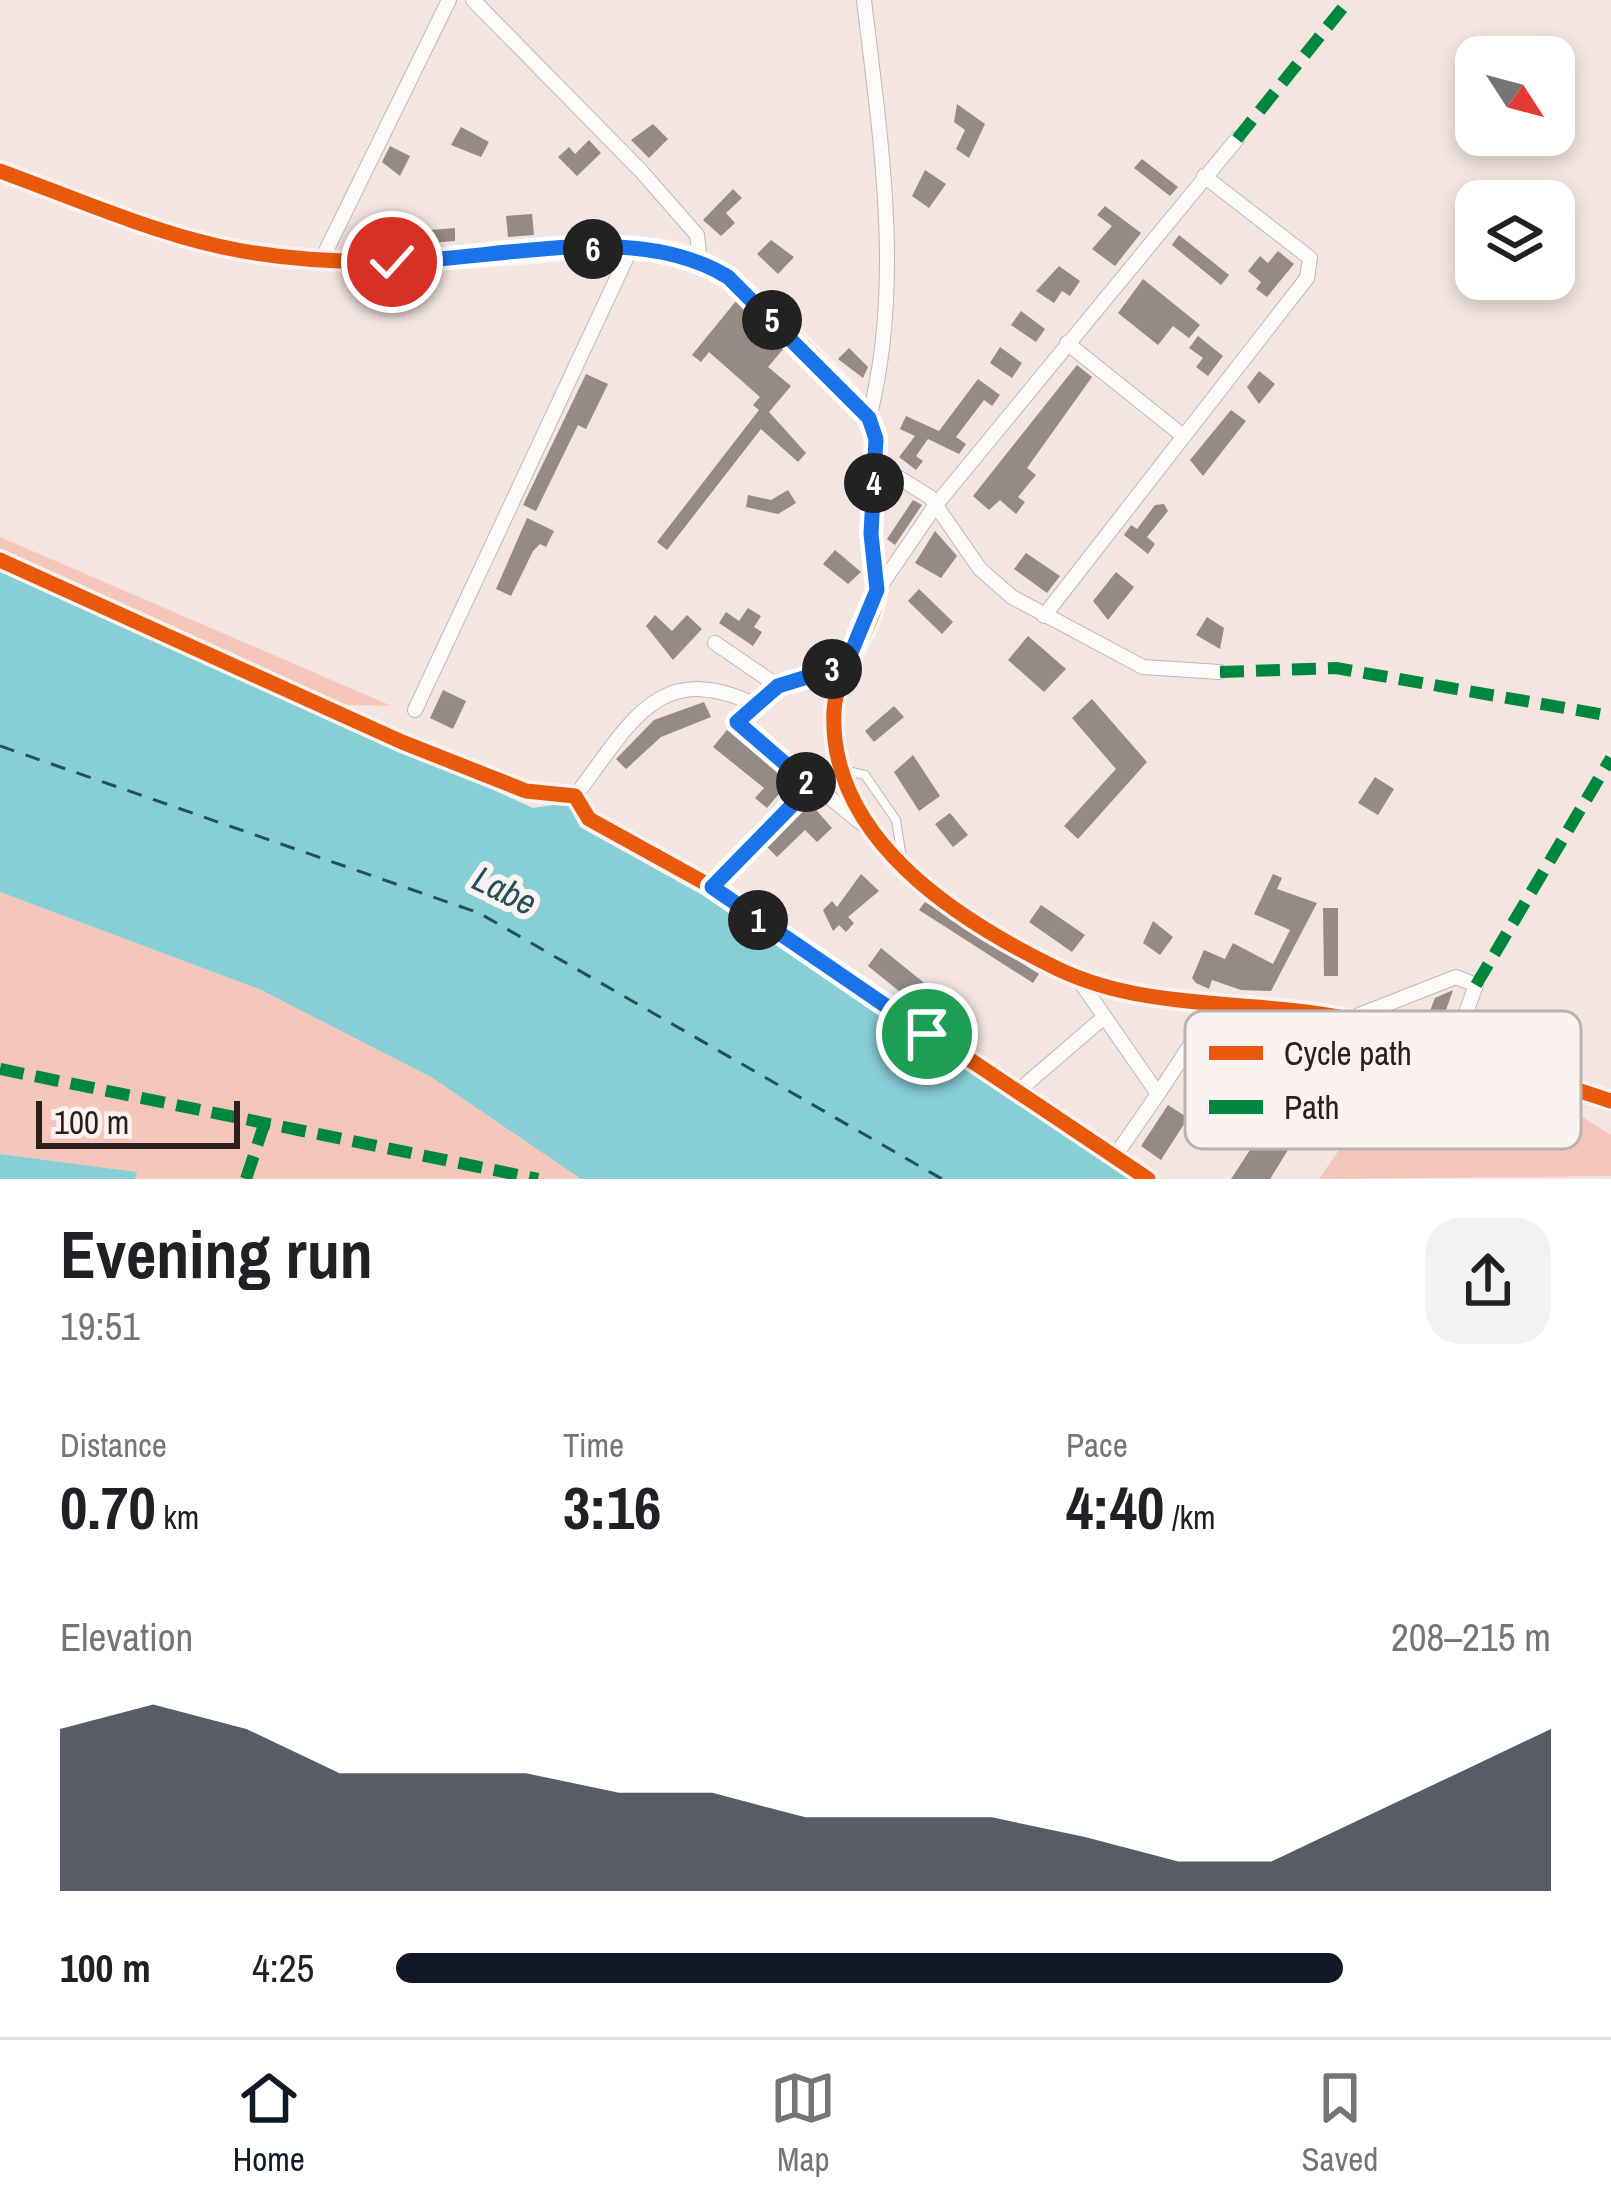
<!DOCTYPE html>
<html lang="en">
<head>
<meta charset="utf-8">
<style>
	body { margin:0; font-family:"Archivo Narrow",sans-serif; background:#f2f2f2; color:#202124; height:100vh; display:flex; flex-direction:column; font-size:45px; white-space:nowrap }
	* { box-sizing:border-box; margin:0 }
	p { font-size:39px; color:#757577 }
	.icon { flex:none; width:66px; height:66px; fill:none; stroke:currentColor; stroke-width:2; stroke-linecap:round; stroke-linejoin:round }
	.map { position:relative; height:1179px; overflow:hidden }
	.panel { display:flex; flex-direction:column; background:#fff; flex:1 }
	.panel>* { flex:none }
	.needle { width:78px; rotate:126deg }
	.fabs { position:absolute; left:1455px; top:36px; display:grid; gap:24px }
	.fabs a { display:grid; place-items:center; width:120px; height:120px; border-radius:24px; background:#fff; box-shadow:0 6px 18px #0003; font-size:60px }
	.scale { position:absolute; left:36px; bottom:30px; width:204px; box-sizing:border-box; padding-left:12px; border:6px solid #2c1f1c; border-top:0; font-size:33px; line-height:42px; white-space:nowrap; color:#2c1f1c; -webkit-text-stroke:9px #faf3f1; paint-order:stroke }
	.pin { position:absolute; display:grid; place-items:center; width:102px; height:102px; color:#fff; margin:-51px; border:6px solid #fff; border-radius:50%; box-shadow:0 3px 12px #0007 }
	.km { position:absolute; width:60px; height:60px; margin:-30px; border-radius:50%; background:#222; color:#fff; font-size:33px; line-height:60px; text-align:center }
	.round { display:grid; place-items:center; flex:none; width:126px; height:126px; border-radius:36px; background:#f2f2f2 }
	.overview { display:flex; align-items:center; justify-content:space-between; height:204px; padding:0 60px }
	h1 { font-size:66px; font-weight:800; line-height:90px }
	.metrics { display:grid; grid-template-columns:repeat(3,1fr); gap:18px; height:204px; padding:12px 60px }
	.metrics div { display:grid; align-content:center }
	.metrics b { font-size:60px; font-weight:800 }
	.metrics small { font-size:33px; font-weight:400 }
	.metrics p { font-size:33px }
	.chart { height:336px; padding:24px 60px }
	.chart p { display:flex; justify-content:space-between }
	.chart svg { width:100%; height:216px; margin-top:12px; fill:#111827; opacity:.7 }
	ul { padding:0 60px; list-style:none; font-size:39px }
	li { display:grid; grid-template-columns:192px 144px 1fr; align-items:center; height:90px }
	li i { height:30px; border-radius:15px; background:#111827 }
	.tabs { display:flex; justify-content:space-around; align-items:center; height:168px; border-top:3px solid #e0e0e0; background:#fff; font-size:33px; color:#757577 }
	.tabs a { display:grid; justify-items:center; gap:6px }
	.tabs .current { color:#111827 }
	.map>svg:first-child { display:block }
</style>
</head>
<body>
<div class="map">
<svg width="1611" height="1179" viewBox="0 0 1611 1179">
	<rect width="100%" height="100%" fill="#f4e5e1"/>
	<g fill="#f4c7ba">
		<polygon points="0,537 387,704 392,706 318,704 0,556"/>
		<polygon points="0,892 259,989 431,1077 581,1179 135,1179 136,1172 0,1154"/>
		<polygon points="1407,1051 1554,1099 1611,1135 1611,1176 1319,1179"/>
	</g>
	<g fill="#87ced5">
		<polygon points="0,566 533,808 568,803 580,827 729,910 1131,1179 581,1179 431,1077 259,989 0,892"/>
		<polygon points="0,1154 137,1172 135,1179 0,1179"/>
	</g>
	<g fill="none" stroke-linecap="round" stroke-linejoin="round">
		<polyline stroke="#225156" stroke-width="3" stroke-dasharray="15 12" stroke-linecap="butt" points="0,746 479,913 942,1179"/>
	</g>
	<g fill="#958a86">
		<polygon points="957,104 985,124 969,158 956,149 965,130 954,122"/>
		<polygon points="653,124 668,139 649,158 631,140"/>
		<polygon points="461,127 489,142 481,157 451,145"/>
		<polygon points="589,140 601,153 577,176 558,157 569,147 575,154"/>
		<polygon points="390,146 410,156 400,176 382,162"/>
		<polygon points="1142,159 1178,187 1170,196 1134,168"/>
		<polygon points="925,170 946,184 929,208 912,196"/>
		<polygon points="733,189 742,198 726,213 735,223 721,236 703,220"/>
		<polygon points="1105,206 1141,233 1115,266 1092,249 1112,226 1097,215"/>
		<polygon points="532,214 534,235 508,237 506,216"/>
		<polygon points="455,228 455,241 406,245 405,232"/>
		<polygon points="1179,235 1229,275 1221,285 1172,245"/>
		<polygon points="771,240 794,257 778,274 757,254"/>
		<polygon points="1278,251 1294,264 1267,297 1256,289 1261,282 1248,271 1260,256 1268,263"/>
		<polygon points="1059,266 1080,281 1070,296 1062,291 1054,303 1036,291"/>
		<polygon points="1143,279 1200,325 1189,338 1173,326 1158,345 1118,313"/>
		<polygon points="736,301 785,347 768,367 791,386 769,412 806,453 798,462 761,429 667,550 657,542 759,410 753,405 760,397 709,352 701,362 692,355"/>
		<polygon points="1021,311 1045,329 1036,342 1011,325"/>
		<polygon points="1198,336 1223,356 1208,376 1196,367 1203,358 1189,348"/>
		<polygon points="1000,347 1022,363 1012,378 990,363"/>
		<polygon points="849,348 868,367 863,378 838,359"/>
		<polygon points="1077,365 1092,377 1027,468 1036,475 1018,497 1025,502 1016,514 1000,500 989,510 973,496"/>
		<polygon points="1259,371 1275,384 1259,404 1247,387"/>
		<polygon points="586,374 608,384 586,429 578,425 536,511 523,505"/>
		<polygon points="978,379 1000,395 992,406 984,400 956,437 966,444 959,454 928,439 916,456 923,461 916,470 899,457 915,436 900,429 906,416 939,431"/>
		<polygon points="1231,410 1246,421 1203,476 1190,460"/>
		<polygon points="788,490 796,503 778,514 746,507 748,495 771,500"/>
		<polygon points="913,500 922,505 895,545 887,539"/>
		<polygon points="1164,504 1168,511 1147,537 1155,544 1148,554 1124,535 1131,525 1137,529 1155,505"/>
		<polygon points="527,518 554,531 546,547 540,544 533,551 511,596 496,589"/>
		<polygon points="935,531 957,556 941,578 915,563"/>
		<polygon points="835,550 861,572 848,584 823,564"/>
		<polygon points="1026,553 1060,576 1047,593 1014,569"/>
		<polygon points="1116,572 1134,587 1108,620 1093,601"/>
		<polygon points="919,589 953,622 942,634 908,601"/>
		<polygon points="748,608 761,616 754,627 762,632 753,646 719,623 726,612 739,621"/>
		<polygon points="655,615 672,631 687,615 702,629 673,660 646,626"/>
		<polygon points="1207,617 1224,628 1220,649 1196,635"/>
		<polygon points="1028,636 1066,669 1044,692 1008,660"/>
		<polygon points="443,690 466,701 453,729 430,718"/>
		<polygon points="1092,699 1147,762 1078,839 1064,826 1116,769 1072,718"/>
		<polygon points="704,702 711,717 661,737 626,769 616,759 654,720"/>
		<polygon points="894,706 904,717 874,742 865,731"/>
		<polygon points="727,730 789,782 767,808 755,798 764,788 713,747"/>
		<polygon points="913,755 940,796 919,811 894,772"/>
		<polygon points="1375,777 1394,789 1378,815 1358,803"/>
		<polygon points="810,803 832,828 817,842 805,830 777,857 767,847"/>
		<polygon points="950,813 968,835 953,847 935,824"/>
		<polygon points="861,874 879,891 848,917 854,923 846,932 839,925 833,931 823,910 832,901 837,907"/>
		<polygon points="1273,874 1282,878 1277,889 1317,903 1271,991 1241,990 1212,980 1209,989 1196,983 1192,978 1204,950 1225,959 1233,943 1273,964 1290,930 1254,914"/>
		<polygon points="925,902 1039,974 1033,983 919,910"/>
		<polygon points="1041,905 1085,935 1072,952 1029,922"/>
		<polygon points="1323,908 1338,908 1338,976 1324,976"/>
		<polygon points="1153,921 1173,937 1160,955 1143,943"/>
		<polygon points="881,948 976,1025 962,1042 868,966"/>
		<polygon points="1453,990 1439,1030 1410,1021 1413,1011 1428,1016 1435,998"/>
		<polygon points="1168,1105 1188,1118 1161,1160 1141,1146"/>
		<polygon points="1261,1133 1288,1150 1270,1179 1231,1179"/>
	</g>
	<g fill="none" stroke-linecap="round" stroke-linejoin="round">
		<defs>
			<polyline id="service" points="847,771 865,775 896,820 902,858"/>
			<g id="minor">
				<polyline points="473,0 641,171 697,235 700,260"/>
				<path d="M 864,0 C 880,136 904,283 869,418"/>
				<polyline points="321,261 449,0"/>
				<polyline points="1067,343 1182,435"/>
				<polyline points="875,463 930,497 980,569 1012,597 1143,667 1220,672"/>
				<polyline points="877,591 935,506 1237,139"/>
				<polyline points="1044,616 1307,278 1310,258 1204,176"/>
				<polyline points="715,643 778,686 846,665"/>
				<polyline points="778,686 737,722 866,827"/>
				<polyline points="415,710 632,246"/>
				<path d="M 575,796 C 629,727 656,658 754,704"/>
				<polyline points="712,887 811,786"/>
				<polyline points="1077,977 1158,1094 1115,1156"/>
				<polyline points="1349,1019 1456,977 1476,985 1452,1051"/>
				<polyline points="1017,1092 1103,1018"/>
				<polyline points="1158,1094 1218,1003"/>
			</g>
			<path id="tertiary" d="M 0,171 C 71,197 144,229 218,246 C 323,270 428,261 535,253 C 599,248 670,234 726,276 C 754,296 859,396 871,424 C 883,452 873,493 871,522 C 870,551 882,582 874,609 C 863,645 836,672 834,711 C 828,838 957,920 1058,969 C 1148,1012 1254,999 1349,1019 C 1437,1038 1525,1074 1611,1101"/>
		</defs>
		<use href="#service" stroke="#c3b6b3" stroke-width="10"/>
		<use href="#minor" stroke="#c3b6b3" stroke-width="16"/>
		<use href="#tertiary" stroke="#c3b6b3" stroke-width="20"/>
		<use href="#service" stroke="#fdfbfa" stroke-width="8"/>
		<use href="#minor" stroke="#fdfbfa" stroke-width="14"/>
		<use href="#tertiary" stroke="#fdfbfa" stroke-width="16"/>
		<g stroke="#00873e" stroke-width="12" stroke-dasharray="24 12" stroke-linecap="butt">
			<polyline points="1237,139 1349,0"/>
			<polyline points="1220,672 1336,668 1611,716"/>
			<polyline points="1476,985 1611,758"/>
			<polyline points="0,1069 538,1179"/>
			<polyline points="246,1179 265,1122"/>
		</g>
		<defs>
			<g id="cycleway">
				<path d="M 0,171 C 71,197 144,229 218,246 C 323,270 428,261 535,253 C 599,248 670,234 726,276 C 754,296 859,396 871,424 C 883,452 873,493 871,522 C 870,551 882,582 874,609 C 863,645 836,672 834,711 C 828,838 957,920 1058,969 C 1148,1012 1254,999 1349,1019 C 1437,1038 1525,1074 1611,1101"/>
				<polyline points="0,560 402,742 526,791 575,796 589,819 712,887 1148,1179"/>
			</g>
		</defs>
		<use href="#cycleway" stroke="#faf3f1" stroke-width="22"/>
		<use href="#cycleway" stroke="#e8590c" stroke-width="15"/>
	</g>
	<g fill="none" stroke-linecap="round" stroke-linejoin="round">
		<defs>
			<path id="route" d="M 392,262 C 497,260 635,220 728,277 L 869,418 L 876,439 L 871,534 L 877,590 L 846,665 L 778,686 L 737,722 L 811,786 L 712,887 L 927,1034"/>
		</defs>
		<use href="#route" stroke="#fff" stroke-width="24"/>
		<use href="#route" stroke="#1a73e8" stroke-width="15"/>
	</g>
	<g text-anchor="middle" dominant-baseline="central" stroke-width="12" stroke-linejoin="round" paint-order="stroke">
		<g font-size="36" font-style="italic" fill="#225156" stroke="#faf3f1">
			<text transform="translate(505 890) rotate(26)">Labe</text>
		</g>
	</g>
	<rect x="1185" y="1011" width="396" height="138" rx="18" fill="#faf3f1" stroke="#bcb3b1" stroke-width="3"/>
	<rect x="1209" y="1046" width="54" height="14" fill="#e8590c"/>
	<rect x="1209" y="1100" width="54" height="14" fill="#00873e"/>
	<g font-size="33" fill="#2c1f1c">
		<text x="1284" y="1065">Cycle path</text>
		<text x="1284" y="1119">Path</text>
	</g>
</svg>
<div class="fabs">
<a><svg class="needle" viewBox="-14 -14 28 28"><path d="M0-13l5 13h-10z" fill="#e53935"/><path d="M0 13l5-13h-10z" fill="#757577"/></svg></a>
<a><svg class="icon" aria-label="layers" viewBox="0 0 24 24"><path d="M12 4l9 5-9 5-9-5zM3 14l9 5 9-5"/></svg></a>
</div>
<div class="scale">100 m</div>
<div class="pin" style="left:927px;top:1034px;background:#1e9e55"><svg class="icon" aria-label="arrive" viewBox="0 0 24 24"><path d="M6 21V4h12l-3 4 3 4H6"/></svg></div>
<div class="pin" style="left:392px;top:262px;background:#d93025"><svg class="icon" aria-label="check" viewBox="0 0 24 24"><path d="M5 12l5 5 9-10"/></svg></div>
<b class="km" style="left:758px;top:920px">1</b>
<b class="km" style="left:806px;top:782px">2</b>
<b class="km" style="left:832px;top:669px">3</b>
<b class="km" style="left:874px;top:483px">4</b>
<b class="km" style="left:772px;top:320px">5</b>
<b class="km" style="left:593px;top:249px">6</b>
</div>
<section class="panel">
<div class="overview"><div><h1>Evening run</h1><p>19:51</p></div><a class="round"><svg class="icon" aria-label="share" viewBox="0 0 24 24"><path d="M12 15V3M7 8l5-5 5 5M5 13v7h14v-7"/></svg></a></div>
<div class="metrics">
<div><p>Distance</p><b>0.70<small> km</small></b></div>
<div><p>Time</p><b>3:16</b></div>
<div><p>Pace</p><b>4:40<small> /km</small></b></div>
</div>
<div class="chart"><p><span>Elevation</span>208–215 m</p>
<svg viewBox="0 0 160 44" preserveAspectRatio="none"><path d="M0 44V11L10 6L20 11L30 20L40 20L50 20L60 24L70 24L80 29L90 29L100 29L110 33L120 38L130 38L140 29L150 20L160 11V44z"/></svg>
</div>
<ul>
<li><b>100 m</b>4:25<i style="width:82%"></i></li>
</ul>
</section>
<nav class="tabs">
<a class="current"><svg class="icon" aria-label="home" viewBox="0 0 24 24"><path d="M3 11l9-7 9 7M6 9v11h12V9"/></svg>Home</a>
<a><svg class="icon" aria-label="map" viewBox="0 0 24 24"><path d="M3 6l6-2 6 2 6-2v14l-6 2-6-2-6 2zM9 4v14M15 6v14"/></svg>Map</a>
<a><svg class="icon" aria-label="saved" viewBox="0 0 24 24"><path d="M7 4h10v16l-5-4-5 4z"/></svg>Saved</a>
</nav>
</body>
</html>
